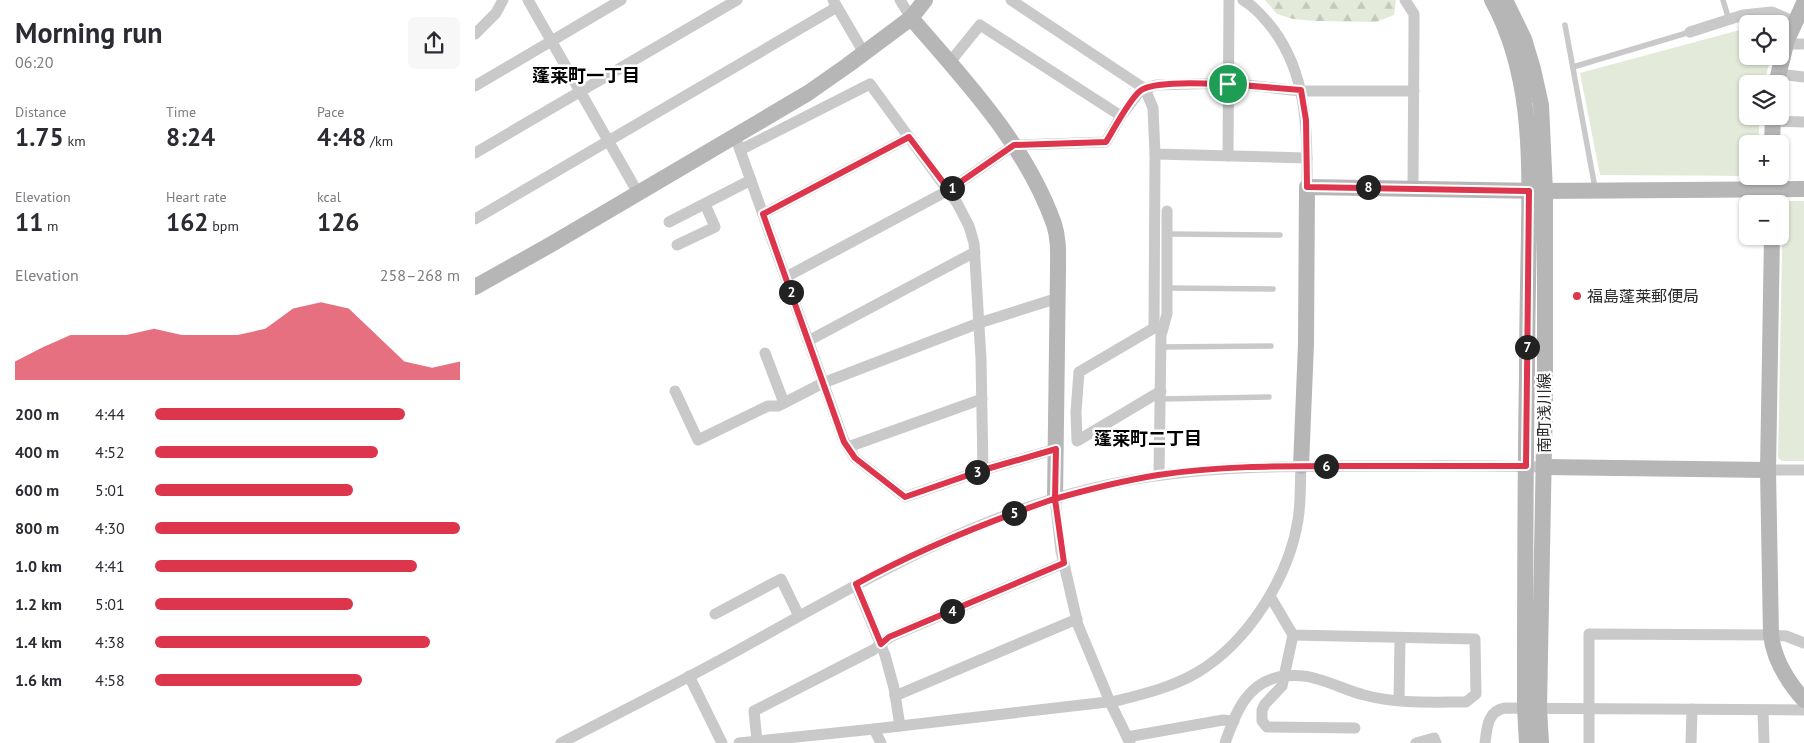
<!DOCTYPE html>
<html lang="en">
<head>
<meta charset="utf-8">
<style>
	body { margin:0; font-family:"PT Sans","Noto Sans JP",sans-serif; background:#f7f7f7; color:#2b2b33; height:100vh; display:flex; flex-direction:column; font-size:19px; white-space:nowrap }
	* { box-sizing:border-box; margin:0 }
	p { font-size:16px; color:#7c7c81 }
	.icon { flex:none; width:28px; height:28px; fill:none; stroke:currentColor; stroke-width:2; stroke-linecap:round; stroke-linejoin:round }
	.map { position:relative; flex:1; overflow:hidden }
	.side { display:flex; flex-direction:column; background:#fff; width:475px }
	.side>* { flex:none }
	.buttons { position:absolute; left:1264px; top:15px; display:grid; gap:10px }
	.buttons a { display:grid; place-items:center; width:50px; height:50px; border-radius:8px; background:#fff; box-shadow:0 1px 4px #0004; font-size:25px }
	.pin { position:absolute; display:grid; place-items:center; width:42px; height:42px; color:#fff; margin:-21px; border:2px solid #fff; border-radius:50%; box-shadow:0 1px 5px #0007 }
	.km { position:absolute; width:25px; height:25px; margin:-12px; border-radius:50%; background:#222; color:#fff; font-size:14px; line-height:25px; text-align:center }
	.round { display:grid; place-items:center; flex:none; width:52px; height:52px; border-radius:8px; background:#f7f7f7 }
	.summary { display:flex; align-items:center; justify-content:space-between; height:85px; padding:0 15px }
	h1 { font-size:28px; font-weight:700; line-height:38px }
	.figures { display:grid; grid-template-columns:repeat(3,1fr); gap:8px; height:85px; padding:5px 15px }
	.figures div { display:grid; align-content:center }
	.figures b { font-size:25px; font-weight:700 }
	.figures small { font-size:14px; font-weight:400 }
	.figures p { font-size:14px }
	.chart { height:140px; padding:10px 15px }
	.chart p { display:flex; justify-content:space-between }
	.chart svg { width:100%; height:90px; margin-top:5px; fill:#dd354b; opacity:.7 }
	ul { padding:0 15px; list-style:none; font-size:16px }
	li { display:grid; grid-template-columns:80px 60px 1fr; align-items:center; height:38px }
	li i { height:12px; border-radius:6px; background:#dd354b }
	main { display:flex; flex:1; min-height:0 }
	.map>svg:first-child { display:block }
</style>
</head>
<body>
<main>
<section class="side">
<div class="summary"><div><h1>Morning run</h1><p>06:20</p></div><a class="round"><svg class="icon" aria-label="share" viewBox="0 0 24 24"><path d="M12 15V3M7 8l5-5 5 5M5 13v7h14v-7"/></svg></a></div>
<div class="figures">
<div><p>Distance</p><b>1.75<small> km</small></b></div>
<div><p>Time</p><b>8:24</b></div>
<div><p>Pace</p><b>4:48<small> /km</small></b></div>
</div>
<div class="figures">
<div><p>Elevation</p><b>11<small> m</small></b></div>
<div><p>Heart rate</p><b>162<small> bpm</small></b></div>
<div><p>kcal</p><b>126</b></div>
</div>
<div class="chart"><p><span>Elevation</span>258–268 m</p>
<svg viewBox="0 0 160 44" preserveAspectRatio="none"><path d="M0 44V35L10 28L20 22L30 22L40 22L50 19L60 22L70 22L80 22L90 19L100 9L110 6L120 9L130 22L140 35L150 38L160 35V44z"/></svg>
</div>
<ul>
<li><b>200 m</b>4:44<i style="width:82%"></i></li>
<li><b>400 m</b>4:52<i style="width:73%"></i></li>
<li><b>600 m</b>5:01<i style="width:65%"></i></li>
<li><b>800 m</b>4:30<i style="width:100%"></i></li>
<li><b>1.0 km</b>4:41<i style="width:86%"></i></li>
<li><b>1.2 km</b>5:01<i style="width:65%"></i></li>
<li><b>1.4 km</b>4:38<i style="width:90%"></i></li>
<li><b>1.6 km</b>4:58<i style="width:68%"></i></li>
</ul>
</section>
<div class="map">
<svg width="1329" height="743" viewBox="0 0 1329 743">
	<defs>
		<pattern id="forest-firs" width="22" height="20" patternUnits="userSpaceOnUse" patternTransform="scale(1.25)"><rect width="22" height="20" fill="#e3eada"/><path d="M5 1l3.5 6h-7zM16 11l3.5 6h-7z" fill="#c3c9bb"/></pattern>
	</defs>
	<rect width="100%" height="100%" fill="#fff"/>
	<g fill="#e3eada">
		<polygon points="1272,28 1272,56 1296,56 1289,84 1272,84 1272,116 1285,116 1283,144 1272,144 1272,176 1284,176 1125,175 1105,73"/>
		<polygon points="1308,201 1329,201 1329,461 1307,461 1303,458"/>
	</g>
	<polygon fill="url(#forest-firs)" points="790,0 920,0 921,1 919,15 901,22 841,21 818,19 802,14"/>
	<g fill="none" stroke-linecap="round" stroke-linejoin="round">
		<g stroke="#c9c9c9" stroke-width="5.5">
			<polyline points="1248,0 1254,20"/>
			<polyline points="1090,25 1120,188"/>
			<polyline points="1098,67 1215,32"/>
			<polyline points="692,234 805,235"/>
			<polyline points="692,288 798,289"/>
			<polyline points="686,347 796,346"/>
			<polyline points="685,399 794,397"/>
		</g>
		<g stroke="#c9c9c9" stroke-width="11">
			<polyline points="53,0 163,193"/>
			<polyline points="358,0 389,53"/>
			<polyline points="425,0 436,18"/>
			<polyline points="536,0 670,89 678,108 680,154 832,158"/>
			<path d="M 768,0 C 780,7 789,18 798,29 C 833,76 832,131 832,187"/>
			<polyline points="930,0 939,14 939,27 938,188"/>
			<polyline points="1215,32 1268,15 1297,12 1320,22"/>
			<polyline points="0,34 21,13 28,0"/>
			<polyline points="1311,44 1329,44"/>
			<polyline points="475,62 505,25 646,116"/>
			<polyline points="1303,74 1329,77"/>
			<polyline points="0,86 146,0"/>
			<polyline points="1297,121 1329,122"/>
			<polyline points="260,136 369,441 380,458 430,497 508,470 581,449"/>
			<polyline points="265,150 395,84 482,203 494,226 499,243 506,359 508,470"/>
			<polyline points="0,153 262,0"/>
			<polyline points="753,156 754,0"/>
			<polyline points="288,214 434,137"/>
			<polyline points="0,219 362,7"/>
			<polyline points="194,222 276,180"/>
			<polyline points="202,245 240,227 230,204"/>
			<polyline points="311,277 474,190 539,145 631,142 646,116 666,90 681,85 753,83 826,91 939,91"/>
			<polyline points="679,328 680,154"/>
			<polyline points="333,341 500,252"/>
			<polyline points="290,353 309,403"/>
			<polyline points="200,391 223,440 293,406 303,406 309,403 348,383 504,323 583,298"/>
			<polyline points="686,391 602,441 601,412 604,372 679,328 688,329"/>
			<polyline points="373,447 507,399"/>
			<polyline points="1293,470 1329,470"/>
			<polyline points="684,475 686,335 692,314 692,211"/>
			<polyline points="580,499 586,551 603,625 635,702 655,743"/>
			<polyline points="381,585 410,655 419,688 425,726"/>
			<polyline points="240,614 306,579 324,616"/>
			<polyline points="818,635 807,686 790,704 787,710 787,721 792,727 880,728"/>
			<polyline points="214,676 247,743"/>
			<polyline points="420,696 602,619"/>
			<polyline points="924,700 925,639"/>
			<polyline points="1288,710 1289,743"/>
			<polyline points="399,729 406,743"/>
			<polyline points="652,737 748,720 759,721"/>
			<polyline points="282,741 279,711 398,650 415,637 589,563"/>
			<path d="M 86,743 C 147,711 208,681 267,648 C 379,586 489,520 614,489 C 705,466 798,466 891,466 C 950,466 1010,465 1069,467"/>
			<path d="M 264,743 L 399,729 L 641,701 C 669,694 698,687 723,672 C 773,642 814,577 823,520 C 826,502 825,484 826,466"/>
			<path d="M 750,743 C 761,712 772,681 809,676 C 820,675 831,675 842,679 C 858,683 873,691 889,695 C 922,704 958,702 991,702 L 1001,694 L 1000,639 L 818,635 L 795,596"/>
			<polyline points="941,743 959,738 961,743"/>
			<path d="M 1010,743 C 1012,728 1012,711 1030,708 L 1329,710"/>
			<polyline points="1114,743 1114,634 1296,635 1311,636 1329,643"/>
			<polyline points="1216,743 1217,709"/>
		</g>
		<g stroke="#b6b6b6" stroke-width="16">
			<path d="M 1017,0 C 1057,73 1055,155 1054,236 C 1053,282 1052,329 1052,376 C 1050,486 1050,597 1050,708 L 1052,743"/>
			<polyline points="1030,0 1049,39 1058,69 1066,105 1070,191 1070,395 1064,708 1066,743"/>
			<path d="M 436,18 C 490,80 551,145 579,224 C 584,239 583,254 583,270 L 580,499"/>
			<polyline points="1301,84 1312,40 1329,3"/>
			<polyline points="1297,144 1298,116"/>
			<polyline points="1297,204 1297,176"/>
			<path d="M 1297,236 L 1293,470 L 1296,635 C 1299,660 1312,681 1329,700"/>
			<polyline points="0,287 75,245 333,93 373,65 436,18 450,0"/>
			<polyline points="826,466 831,344 832,187 1070,191 1329,189"/>
			<polyline points="1069,467 1293,470"/>
		</g>
	</g>
	<g fill="none" stroke-linecap="round" stroke-linejoin="round">
		<defs>
			<path id="route" d="M 753,84 C 735,84 678,80 665,91 C 654,100 639,129 631,142 L 539,145 L 474,190 L 434,137 L 288,214 L 369,442 L 380,458 L 430,497 L 508,470 L 581,449 L 580,499 L 589,563 L 414,637 L 406,644 L 381,584 C 443,550 509,523 576,500 C 611,490 646,481 683,475 C 742,466 802,466 861,466 C 924,466 988,466 1051,466 L 1054,191 L 832,187 L 831,120 L 826,90 L 753,84"/>
		</defs>
		<use href="#route" stroke="#fff" stroke-width="10"/>
		<use href="#route" stroke="#dd354b" stroke-width="6"/>
	</g>
	<circle fill="#dd354b" stroke="#fff" stroke-width="2" cx="1102" cy="296" r="5"/>
	<g text-anchor="middle" dominant-baseline="central" stroke-width="5" stroke-linejoin="round" paint-order="stroke">
		<g font-size="16" fill="#2c2c2c" stroke="#fff" text-anchor="start">
			<text x="1112" y="296">福島蓬莱郵便局</text>
		</g>
		<g font-size="16" fill="#2c2c2c" stroke="#fff">
			<text transform="translate(1069 413) rotate(-90)">南町浅川線</text>
		</g>
		<g font-size="18" font-weight="bold" fill="#000" stroke="#fff">
			<text x="111" y="75">蓬莱町一丁目</text>
			<text x="673" y="438">蓬莱町二丁目</text>
		</g>
	</g>
</svg>
<div class="buttons">
<a><svg class="icon" aria-label="locate" viewBox="0 0 24 24"><circle cx="12" cy="12" r="6"/><path d="M12 2v4M12 18v4M2 12h4M18 12h4"/></svg></a>
<a><svg class="icon" aria-label="layers" viewBox="0 0 24 24"><path d="M12 4l9 5-9 5-9-5zM3 14l9 5 9-5"/></svg></a>
<a>+</a>
<a>−</a>
</div>
<div class="pin" style="left:753px;top:84px;background:#1e9e55"><svg class="icon" aria-label="arrive" viewBox="0 0 24 24"><path d="M6 21V4h12l-3 4 3 4H6"/></svg></div>
<b class="km" style="left:477px;top:188px">1</b>
<b class="km" style="left:316px;top:292px">2</b>
<b class="km" style="left:502px;top:472px">3</b>
<b class="km" style="left:477px;top:611px">4</b>
<b class="km" style="left:539px;top:513px">5</b>
<b class="km" style="left:851px;top:466px">6</b>
<b class="km" style="left:1052px;top:347px">7</b>
<b class="km" style="left:893px;top:187px">8</b>
</div>
</main>
</body>
</html>
